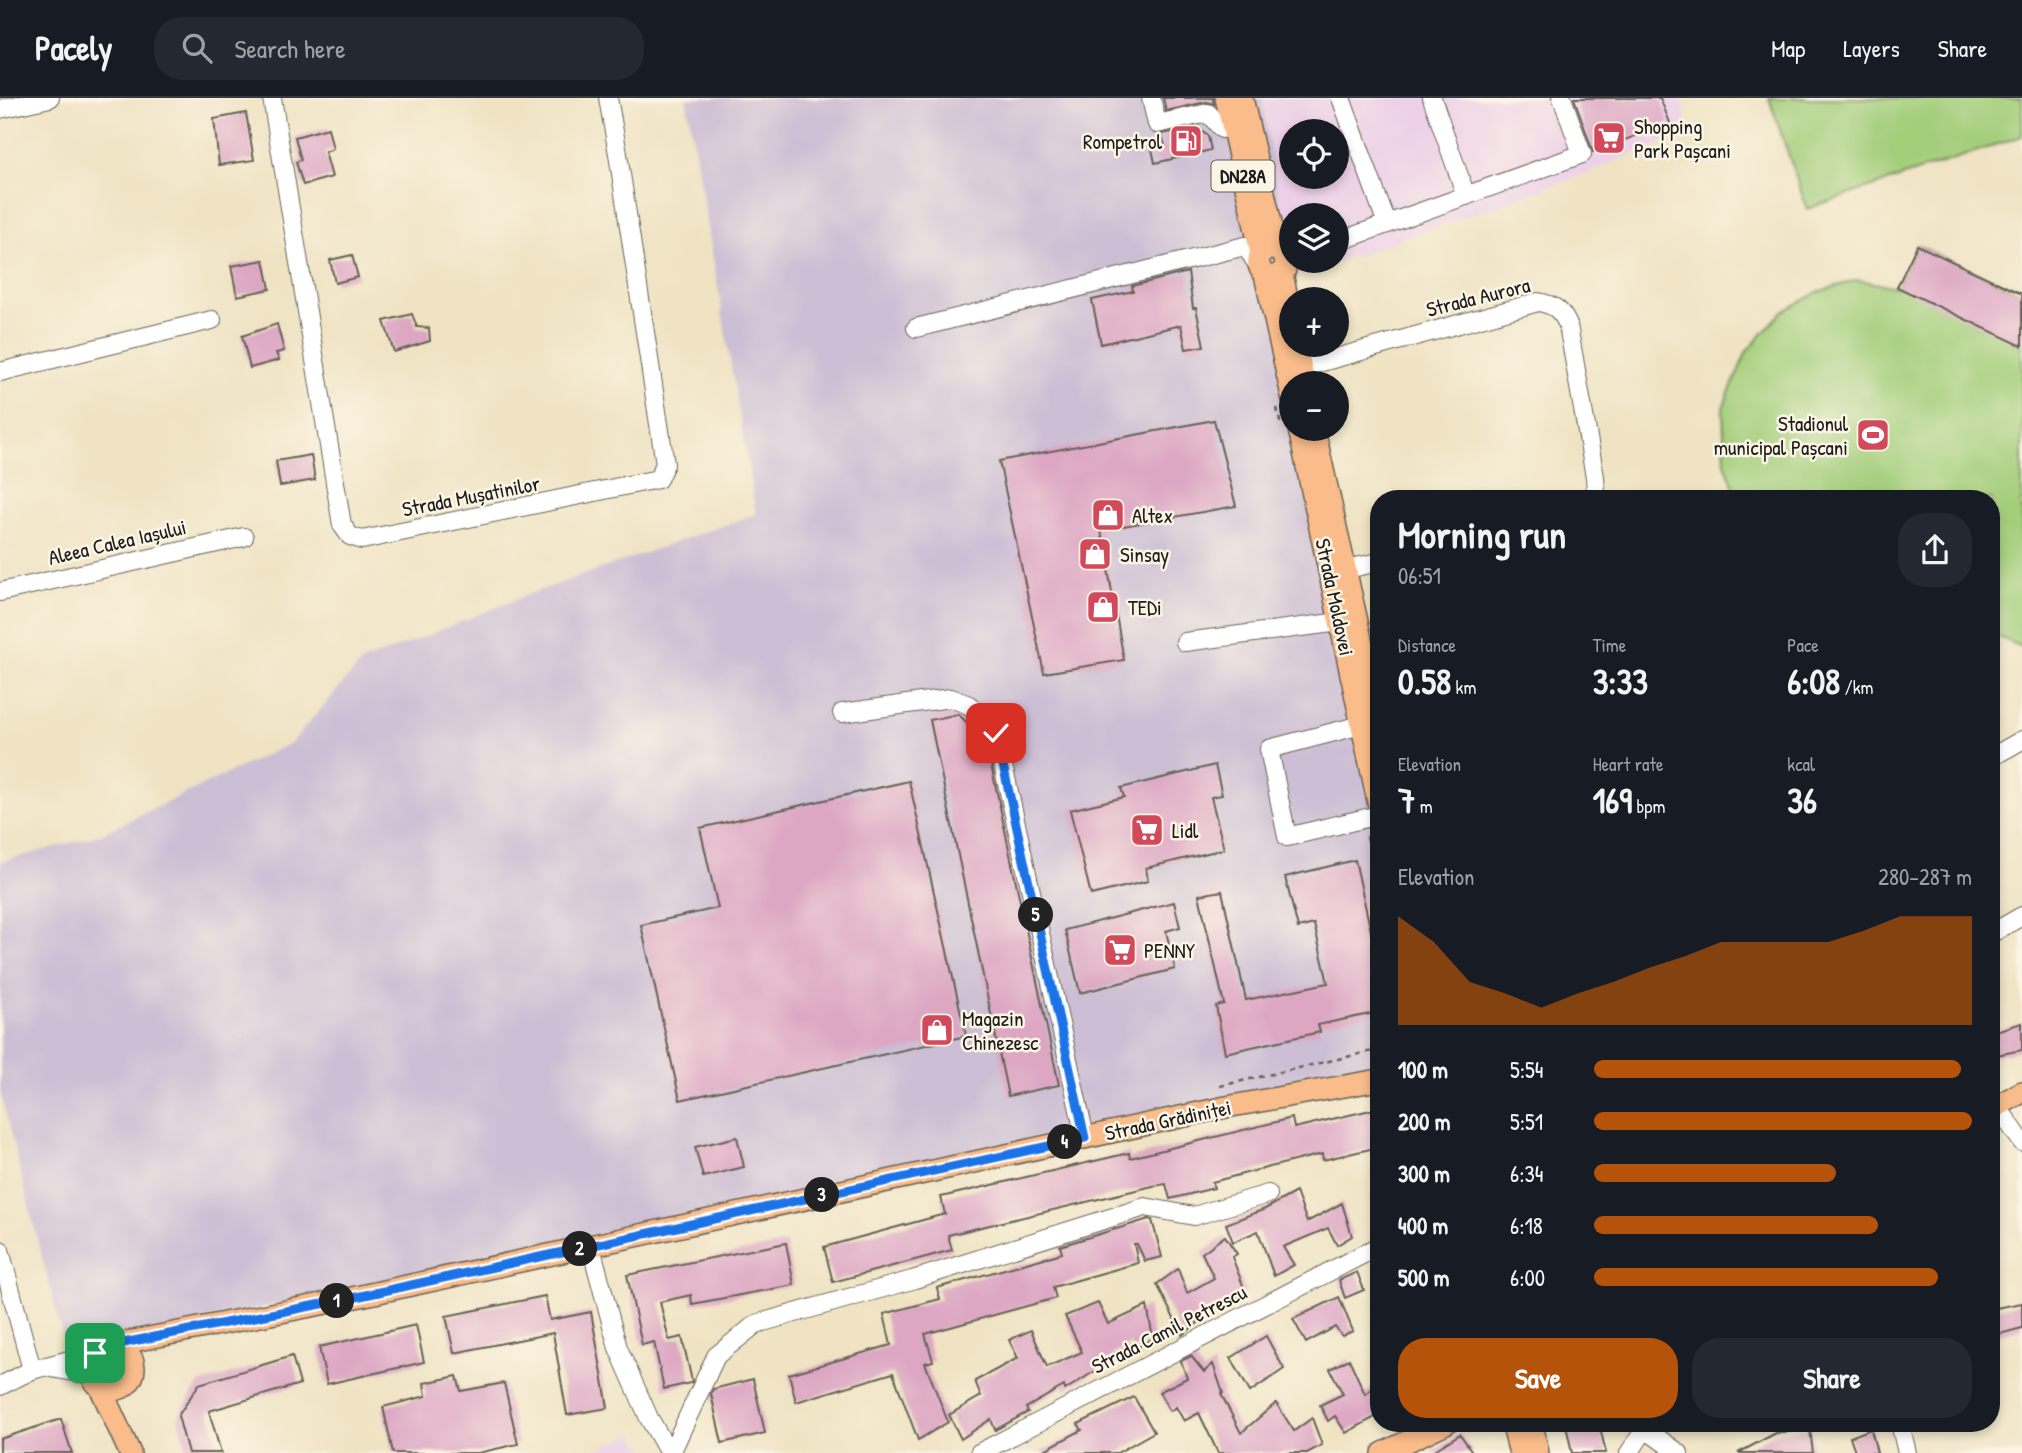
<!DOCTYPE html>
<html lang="en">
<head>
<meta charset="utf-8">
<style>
	body { margin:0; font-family:"Patrick Hand",sans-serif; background:#242831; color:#f1f3f6; height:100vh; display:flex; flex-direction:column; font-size:26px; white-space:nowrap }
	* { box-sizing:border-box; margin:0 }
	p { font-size:23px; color:#9ea1a6 }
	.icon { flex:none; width:38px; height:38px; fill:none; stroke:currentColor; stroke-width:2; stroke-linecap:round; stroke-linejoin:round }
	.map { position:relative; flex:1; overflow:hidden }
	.drawer { position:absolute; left:1370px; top:392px; width:630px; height:942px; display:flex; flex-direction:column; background:#171b24; border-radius:28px; box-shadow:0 4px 10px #0003 }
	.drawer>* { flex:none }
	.tools { position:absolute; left:1279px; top:21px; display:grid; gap:14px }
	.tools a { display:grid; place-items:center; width:70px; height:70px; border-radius:50%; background:#171b24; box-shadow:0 4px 10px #0003; font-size:35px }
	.pin { position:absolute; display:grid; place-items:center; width:60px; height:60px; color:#fff; margin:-30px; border-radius:14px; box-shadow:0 4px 10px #0006 }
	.km { position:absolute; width:35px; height:35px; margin:-18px; border-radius:50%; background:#222; color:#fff; font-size:19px; line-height:35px; text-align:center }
	.round { display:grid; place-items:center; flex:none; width:74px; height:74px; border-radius:28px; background:#242831 }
	.overview { display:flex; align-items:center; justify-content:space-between; height:119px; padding:0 28px }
	h1 { font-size:38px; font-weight:700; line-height:52px }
	.metrics { display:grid; grid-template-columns:repeat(3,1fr); gap:10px; height:119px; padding:7px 28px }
	.metrics div { display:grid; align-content:center }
	.metrics b { font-size:35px; font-weight:700 }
	.metrics small { font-size:19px; font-weight:400 }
	.metrics p { font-size:19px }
	.chart { height:196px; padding:14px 28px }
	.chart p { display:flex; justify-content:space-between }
	.chart svg { width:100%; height:126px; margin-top:7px; fill:#b45309; opacity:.7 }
	.cta { display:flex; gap:14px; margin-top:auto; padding:14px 28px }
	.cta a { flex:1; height:80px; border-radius:28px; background:#b45309; color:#fff; font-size:28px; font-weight:700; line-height:80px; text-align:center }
	.cta a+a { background:#242831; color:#f1f3f6 }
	ul { padding:0 28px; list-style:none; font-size:23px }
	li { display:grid; grid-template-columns:112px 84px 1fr; align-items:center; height:52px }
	li i { height:18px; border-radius:9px; background:#b45309 }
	header { display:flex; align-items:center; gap:42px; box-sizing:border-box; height:98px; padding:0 35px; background:#171b24; border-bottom:2px solid #363941 }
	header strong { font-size:33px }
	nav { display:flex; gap:38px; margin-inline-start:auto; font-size:24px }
	.search { width:490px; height:63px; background:#242831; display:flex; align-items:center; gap:18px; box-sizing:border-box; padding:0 24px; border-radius:28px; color:#9ea1a6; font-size:26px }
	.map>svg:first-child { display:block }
</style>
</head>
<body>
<header>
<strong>Pacely</strong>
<div class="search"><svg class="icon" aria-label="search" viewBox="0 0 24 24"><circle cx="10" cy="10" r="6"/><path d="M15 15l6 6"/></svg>Search here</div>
<nav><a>Map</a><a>Layers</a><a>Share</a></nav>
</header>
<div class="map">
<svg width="2022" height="1355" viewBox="0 0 2022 1355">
	<rect width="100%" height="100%" fill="#fcf5e5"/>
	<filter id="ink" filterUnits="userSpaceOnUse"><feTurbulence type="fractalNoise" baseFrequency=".0143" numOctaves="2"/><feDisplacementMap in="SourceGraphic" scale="14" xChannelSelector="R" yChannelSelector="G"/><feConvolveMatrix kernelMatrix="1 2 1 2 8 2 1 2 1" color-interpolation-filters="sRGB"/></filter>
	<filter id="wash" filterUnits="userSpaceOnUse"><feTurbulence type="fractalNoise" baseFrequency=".00686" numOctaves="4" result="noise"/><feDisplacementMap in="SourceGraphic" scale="28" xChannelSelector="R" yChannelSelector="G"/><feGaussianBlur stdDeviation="1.57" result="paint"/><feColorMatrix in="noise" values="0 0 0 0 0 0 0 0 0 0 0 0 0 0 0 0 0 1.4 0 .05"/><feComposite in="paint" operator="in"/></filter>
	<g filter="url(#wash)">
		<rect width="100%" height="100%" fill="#efe3c3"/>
		<g fill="#edd0e8" fill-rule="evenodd">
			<path d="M 1262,0 L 1681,0 L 1689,33 L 1582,77 L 1292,180 ZM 1292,33 L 1337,33 L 1337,79 L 1292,79 ZM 1292,117 L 1337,117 L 1337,163 L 1292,163 Z"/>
			<polygon points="634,1335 646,1355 591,1355"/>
		</g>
		<polygon fill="#ccbed4" points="686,0 1262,0 1295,201 1292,201 1292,331 1379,665 1379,966 909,1071 510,1155 66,1253 0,994 0,764 96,738 291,645 362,564 532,495 756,416"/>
		<g fill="#a3ce7a" stroke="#60754b" stroke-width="2">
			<polygon points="1769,0 2022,0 2022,38 1807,111"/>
			<polygon points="1917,147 2022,196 2022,549 1992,536 1992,401 1738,401 1725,365 1723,309 1747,253 1782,214 1818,194 1857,182 1897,189"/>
		</g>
		<g id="blocks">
			<g fill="#dda7c4">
				<polygon points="1163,0 1213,0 1214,6 1206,4 1166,13"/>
				<polygon points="1574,0 1660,0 1670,25 1593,54"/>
				<polygon points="246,15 254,62 219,67 214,21"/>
				<polygon points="1196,29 1208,38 1211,52 1155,65 1152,51 1165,48 1162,36"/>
				<polygon points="328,30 333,51 325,54 332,79 303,87 296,64 301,62 295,39"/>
				<polygon points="1917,147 2022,196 2022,248 1897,189"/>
				<polygon points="352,157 358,179 335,185 330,162"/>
				<polygon points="264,162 270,191 237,198 231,168"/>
				<polygon points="1188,174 1193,210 1196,210 1204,248 1186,251 1181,227 1101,246 1092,202 1133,193 1132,188"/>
				<polygon points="412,216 417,229 429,230 430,243 394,254 384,223"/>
				<polygon points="277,226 284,253 276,255 279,262 250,270 242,238"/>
				<polygon points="1214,322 1236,408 1101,432 1124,562 1044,575 999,363"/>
				<polygon points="311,357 315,382 280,388 276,363"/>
				<polygon points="958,616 986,643 1059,987 1008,998 930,622"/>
				<polygon points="1215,667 1222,697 1211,699 1224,751 1146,770 1148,783 1091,797 1070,712 1124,699 1121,690"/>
				<polygon points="909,683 966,938 680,1002 641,827 718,810 700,730"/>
				<polygon points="1355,762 1379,870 1379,881 1374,883 1379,914 1318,927 1320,934 1225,955 1216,908 1224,906 1199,797 1222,793 1246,902 1328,885 1314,826 1298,830 1285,779"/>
				<polygon points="1174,804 1180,829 1166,833 1175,871 1080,895 1065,832"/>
				<polygon points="2022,925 2022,952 1992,958 1992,934"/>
				<polygon points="1379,1010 1379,1049 1323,1062 1322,1056 1258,1072 1212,1084 1214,1090 1170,1101 1166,1086 1153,1088 948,1137 952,1152 833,1184 824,1149 945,1116 941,1099 1129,1055 1130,1060 1292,1020 1294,1030"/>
				<polygon points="737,1039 744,1069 703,1079 695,1049"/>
				<polygon points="1296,1094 1307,1124 1342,1105 1352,1138 1337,1147 1328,1130 1283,1149 1294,1167 1274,1178 1258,1133 1233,1144 1226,1126 1265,1111"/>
				<polygon points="1149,1121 1152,1122 1162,1159 1145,1163 1137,1146 1134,1146 1138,1165 1053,1189 1056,1200 925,1236 933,1263 925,1265 948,1324 918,1342 893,1275 796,1304 789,1276 891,1247 884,1216 940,1201 937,1190 1062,1155 1060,1148"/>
				<polygon points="1225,1138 1237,1156 1232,1159 1246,1195 1195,1218 1198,1225 1182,1237 1157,1186 1178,1171 1187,1195 1214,1180 1202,1155"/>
				<polygon points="786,1145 794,1187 692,1206 691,1197 660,1204 669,1242 682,1239 692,1283 691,1285 664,1291 654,1244 642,1247 627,1177"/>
				<polygon points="1357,1174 1364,1192 1345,1200 1339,1182"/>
				<polygon points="545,1198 550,1222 591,1214 608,1310 567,1317 553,1235 454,1255 446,1218"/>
				<polygon points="1339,1199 1353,1233 1342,1238 1335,1229 1306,1245 1293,1221"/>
				<polygon points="1098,1205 1108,1226 1147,1208 1153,1240 1133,1252 1130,1246 1112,1257 1114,1261 1065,1292 1064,1288 1026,1310 1028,1314 995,1332 991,1321 961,1341 949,1317 981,1298 975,1283 1018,1260 1009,1242 1031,1232 1047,1269 1082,1254 1065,1218"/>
				<polygon points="2022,1205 2022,1230 1996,1237 1996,1210"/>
				<polygon points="416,1227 424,1264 327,1286 319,1249"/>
				<polygon points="1266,1238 1284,1271 1250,1294 1231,1260"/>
				<polygon points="292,1258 300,1286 209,1313 221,1355 188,1355 178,1318 199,1286"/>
				<polygon points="1191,1258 1204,1274 1213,1266 1223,1295 1221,1296 1241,1335 1276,1305 1294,1333 1312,1320 1322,1347 1307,1355 1218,1355 1199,1315 1184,1323 1176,1309 1170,1313 1159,1294 1187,1280 1181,1263"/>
				<polygon points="1349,1261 1365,1296 1379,1285 1379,1317 1346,1335 1335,1318 1328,1323 1320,1307 1343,1296 1330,1271"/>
				<polygon points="457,1278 461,1293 504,1285 518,1346 478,1355 393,1355 383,1309 426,1298 424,1285"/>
				<polygon points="753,1281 765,1335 722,1345 711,1296 713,1291"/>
				<polygon points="1134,1299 1154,1334 1117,1355 1039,1355 1082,1332 1078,1326"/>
				<polygon points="61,1321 72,1355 0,1355 0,1341"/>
				<polygon points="1578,1325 1599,1325 1606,1355 1572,1355 1566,1327"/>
				<polygon points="1810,1331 1813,1355 1738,1355 1776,1335"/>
				<polygon points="1871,1331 1877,1355 1856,1355 1850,1339"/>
				<polygon points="1460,1336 1473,1355 1430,1355"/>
			</g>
		</g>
	</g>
	<g filter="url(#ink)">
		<use href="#blocks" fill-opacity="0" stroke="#666256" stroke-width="2"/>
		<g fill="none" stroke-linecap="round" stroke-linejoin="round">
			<defs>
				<g id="minor">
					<polyline points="272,0 342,427 350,438 362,442 658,381 665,366 618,56 608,0"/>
					<polyline points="1151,0 1157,26 1208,15 1222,31 1232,29"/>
					<polyline points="1341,0 1387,126"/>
					<polyline points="1432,0 1466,98"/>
					<polyline points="0,11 50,0"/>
					<polyline points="1337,144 1582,56 1562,0"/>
					<polyline points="916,230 1245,148 1258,167"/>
					<path d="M 1300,270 L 1538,204 C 1555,207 1561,212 1568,227 L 1595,379 L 1596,395 L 1593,401"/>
					<polyline points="0,274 212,222"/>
					<polyline points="1347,471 1379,464"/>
					<polyline points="0,494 244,439"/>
					<polyline points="1185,544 1340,524"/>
					<polyline points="842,615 951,600 969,607 996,635 1085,1039"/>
					<polyline points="1361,627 1269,651 1287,739 1379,717"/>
					<polyline points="1992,659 2022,642"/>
					<polyline points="1992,835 2022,818"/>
					<polyline points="1992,1001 2022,1044"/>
					<polyline points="591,1149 618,1250 649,1320 669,1355"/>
					<polyline points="0,1152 32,1272"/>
					<polyline points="51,1270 91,1277"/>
					<polyline points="0,1288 32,1272 95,1255"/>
					<polyline points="1644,1325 1645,1331 1679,1355"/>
					<polyline points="1900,1325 1907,1355"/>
					<polyline points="671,1355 716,1258 756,1226 912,1182 1145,1109 1194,1118 1268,1096"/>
					<polyline points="979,1355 1379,1148"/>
					<polyline points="1629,1355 1645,1331"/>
				</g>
				<g id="major">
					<polyline points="1226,0 1261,155"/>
					<polyline points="1242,0 1277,151"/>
					<polyline points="1282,175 1292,224"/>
					<path d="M 1265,177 L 1274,179 L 1285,172 L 1286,160 C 1272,138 1247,159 1265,177 L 1292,298"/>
					<polyline points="1296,247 1304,285"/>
					<polyline points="1299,331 1379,708"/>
					<polyline points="1314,331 1379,622"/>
					<polyline points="1992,1011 2022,994"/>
					<circle cx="112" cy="1270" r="22"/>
					<polyline points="108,1248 347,1201 1226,1009 1379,982"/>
					<polyline points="100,1289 130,1355"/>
					<polyline points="1512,1325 1520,1355"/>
					<polyline points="1532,1325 1538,1355"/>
					<polyline points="1383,1355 1446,1325"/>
				</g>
			</defs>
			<use href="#minor" stroke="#666256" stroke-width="20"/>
			<use href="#major" stroke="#666256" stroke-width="24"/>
			<g stroke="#666256" stroke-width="2.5" stroke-dasharray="5 5" stroke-linecap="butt">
				<polyline points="1277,310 1281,328"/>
				<polyline points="1367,738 1379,800"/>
				<polyline points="1379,951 1377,952 1379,960"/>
				<polyline points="1220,988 1377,952"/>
			</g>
			<use href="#minor" stroke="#fff" stroke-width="18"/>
			<use href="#major" stroke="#f9bc8a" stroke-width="21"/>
		</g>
	</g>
	<g fill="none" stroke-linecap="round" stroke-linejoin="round" filter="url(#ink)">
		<defs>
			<polyline id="route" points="95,1255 108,1248 347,1201 1085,1040 996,635"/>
		</defs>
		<use href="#route" stroke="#fff" stroke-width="14"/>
		<use href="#route" stroke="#1a73e8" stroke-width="9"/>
	</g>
	<defs>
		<symbol id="supermarket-square" viewBox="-11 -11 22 22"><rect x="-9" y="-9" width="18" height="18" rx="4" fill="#d1495b" stroke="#fcf5e5"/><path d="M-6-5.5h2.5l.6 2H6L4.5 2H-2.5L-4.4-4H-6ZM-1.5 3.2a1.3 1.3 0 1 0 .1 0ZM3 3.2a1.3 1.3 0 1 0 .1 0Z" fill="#fff"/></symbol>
		<symbol id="fuel-square" viewBox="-11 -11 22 22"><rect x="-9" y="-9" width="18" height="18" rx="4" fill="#d1495b" stroke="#fcf5e5"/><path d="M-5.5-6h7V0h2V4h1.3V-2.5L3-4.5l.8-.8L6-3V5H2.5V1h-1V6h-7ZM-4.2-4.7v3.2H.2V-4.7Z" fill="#fff"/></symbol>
		<symbol id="stadium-square" viewBox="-11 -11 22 22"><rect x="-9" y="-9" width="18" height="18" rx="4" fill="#d1495b" stroke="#fcf5e5"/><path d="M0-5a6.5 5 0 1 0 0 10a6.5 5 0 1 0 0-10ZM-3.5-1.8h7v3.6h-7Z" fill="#fff"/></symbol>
		<symbol id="shop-square" viewBox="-11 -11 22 22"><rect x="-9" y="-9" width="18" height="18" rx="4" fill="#d1495b" stroke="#fcf5e5"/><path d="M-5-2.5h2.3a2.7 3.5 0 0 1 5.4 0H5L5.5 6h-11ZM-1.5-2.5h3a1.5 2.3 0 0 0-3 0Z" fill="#fff"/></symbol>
	</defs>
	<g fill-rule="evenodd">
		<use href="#supermarket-square" x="1590" y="21" width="38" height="38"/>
		<use href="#fuel-square" x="1167" y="24" width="38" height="38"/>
		<use href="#stadium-square" x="1854" y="318" width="38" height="38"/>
		<use href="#shop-square" x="1089" y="398" width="38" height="38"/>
		<use href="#shop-square" x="1076" y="437" width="38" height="38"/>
		<use href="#shop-square" x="1084" y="490" width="38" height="38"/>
		<use href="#supermarket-square" x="1128" y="713" width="38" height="38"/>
		<use href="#supermarket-square" x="1101" y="833" width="38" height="38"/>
		<use href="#shop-square" x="918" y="913" width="38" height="38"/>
	</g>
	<g text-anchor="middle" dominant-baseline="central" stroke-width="5" stroke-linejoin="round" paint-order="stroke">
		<rect fill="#fcf5e5" stroke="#5f5d58" stroke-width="2" x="1211.5" y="62.5" width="63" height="31" rx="5"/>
		<g font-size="19" font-weight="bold" fill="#1c1c1c">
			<text x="1243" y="78">DN28A</text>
		</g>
		<g font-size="21" fill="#1c1c1c" stroke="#fcf5e5" text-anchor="start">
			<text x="1634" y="28">Shopping<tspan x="1634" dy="24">Park Pașcani</tspan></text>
			<text x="1162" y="43" text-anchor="end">Rompetrol</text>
			<text x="1848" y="325" text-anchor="end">Stadionul<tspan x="1848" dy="24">municipal Pașcani</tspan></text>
			<text x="1132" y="417">Altex</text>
			<text x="1120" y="456">Sinsay</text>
			<text x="1128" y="509">TEDi</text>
			<text x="1172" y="732">Lidl</text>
			<text x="1144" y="852">PENNY</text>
			<text x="962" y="920">Magazin<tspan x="962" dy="24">Chinezesc</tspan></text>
		</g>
		<g font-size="21" fill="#1c1c1c" stroke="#fcf5e5">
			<text transform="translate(1478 199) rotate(-14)">Strada Aurora</text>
			<text transform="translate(471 398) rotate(-11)">Strada Mușatinilor</text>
			<text transform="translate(117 444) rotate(-13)">Aleea Calea Iașului</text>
			<text transform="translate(1335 499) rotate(78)">Strada Moldovei</text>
			<text transform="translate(1168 1022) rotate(-12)">Strada Grădiniței</text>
			<text transform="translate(1169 1231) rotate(-27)">Strada Camil Petrescu</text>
		</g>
	</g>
</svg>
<div class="tools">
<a><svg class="icon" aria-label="locate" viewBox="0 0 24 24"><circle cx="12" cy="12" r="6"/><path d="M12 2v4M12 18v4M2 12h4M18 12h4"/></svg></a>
<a><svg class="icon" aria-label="layers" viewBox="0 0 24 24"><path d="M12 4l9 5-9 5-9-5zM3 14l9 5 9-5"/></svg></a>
<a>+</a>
<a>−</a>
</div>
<div class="pin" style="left:95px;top:1255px;background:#1e9e55"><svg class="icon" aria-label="arrive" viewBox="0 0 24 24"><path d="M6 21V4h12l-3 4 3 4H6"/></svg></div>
<div class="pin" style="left:996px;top:635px;background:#d93025"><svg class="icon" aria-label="check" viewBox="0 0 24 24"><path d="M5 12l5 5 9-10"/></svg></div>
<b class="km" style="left:337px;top:1203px">1</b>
<b class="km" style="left:580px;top:1151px">2</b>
<b class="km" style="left:822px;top:1097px">3</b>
<b class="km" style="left:1065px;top:1044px">4</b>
<b class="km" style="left:1036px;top:817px">5</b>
<section class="drawer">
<div class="overview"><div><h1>Morning run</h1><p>06:51</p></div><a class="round"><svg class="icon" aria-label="share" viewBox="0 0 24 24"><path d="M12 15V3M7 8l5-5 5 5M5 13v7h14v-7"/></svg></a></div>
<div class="metrics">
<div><p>Distance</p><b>0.58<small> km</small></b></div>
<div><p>Time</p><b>3:33</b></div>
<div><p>Pace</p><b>6:08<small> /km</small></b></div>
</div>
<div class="metrics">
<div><p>Elevation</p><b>7<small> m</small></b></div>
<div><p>Heart rate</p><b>169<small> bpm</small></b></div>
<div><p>kcal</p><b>36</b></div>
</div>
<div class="chart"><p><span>Elevation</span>280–287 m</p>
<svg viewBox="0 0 160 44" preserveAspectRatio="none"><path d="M0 44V6L10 15L20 29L30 33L40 38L50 33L60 29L70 24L80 20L90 15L100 15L110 15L120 15L130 11L140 6L150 6L160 6V44z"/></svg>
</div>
<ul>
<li><b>100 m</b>5:54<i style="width:97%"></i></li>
<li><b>200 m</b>5:51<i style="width:100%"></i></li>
<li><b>300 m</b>6:34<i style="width:64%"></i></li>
<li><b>400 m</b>6:18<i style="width:75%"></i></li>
<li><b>500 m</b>6:00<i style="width:91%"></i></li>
</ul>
<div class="cta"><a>Save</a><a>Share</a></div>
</section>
</div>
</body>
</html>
